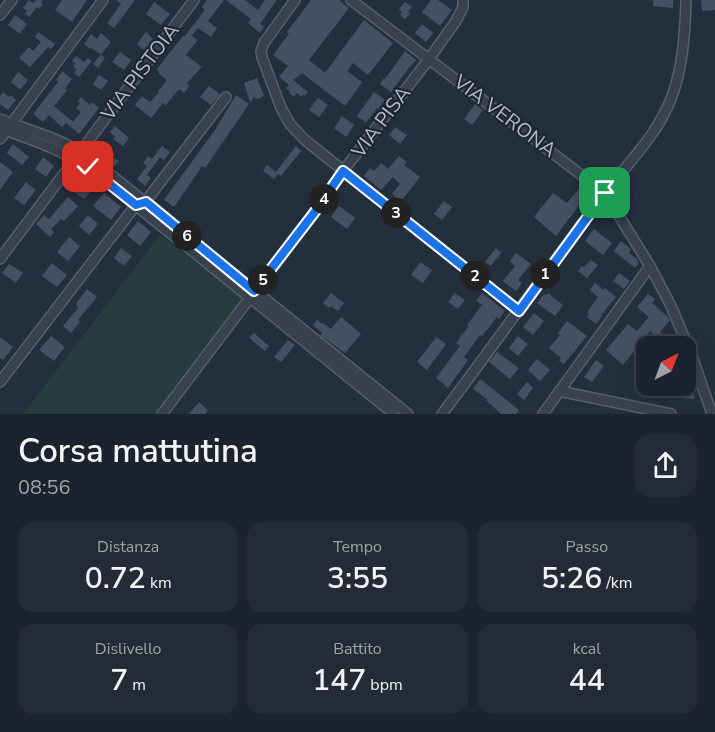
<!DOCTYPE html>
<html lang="it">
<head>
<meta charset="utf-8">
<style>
	body { margin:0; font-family:"Nunito Sans",sans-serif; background:#242b36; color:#f1f3f6; height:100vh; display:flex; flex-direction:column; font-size:22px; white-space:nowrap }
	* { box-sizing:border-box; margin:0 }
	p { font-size:20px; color:#a0a4aa }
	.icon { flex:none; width:33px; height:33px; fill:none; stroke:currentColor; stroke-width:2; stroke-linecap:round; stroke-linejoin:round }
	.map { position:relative; height:414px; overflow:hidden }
	.sheet { display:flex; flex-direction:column; background:#1b232e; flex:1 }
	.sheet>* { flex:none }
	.needle { width:39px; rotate:42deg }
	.controls { position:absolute; left:636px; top:336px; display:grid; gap:12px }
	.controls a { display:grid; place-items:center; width:60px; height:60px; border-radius:12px; background:#1b232e; box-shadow:0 6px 24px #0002,0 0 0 2px #39404a; font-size:30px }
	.pin { position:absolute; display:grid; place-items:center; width:51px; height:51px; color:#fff; margin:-26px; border-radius:12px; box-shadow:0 3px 9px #0006 }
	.km { position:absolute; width:30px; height:30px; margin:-15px; border-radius:50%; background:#222; color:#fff; font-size:16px; line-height:30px; text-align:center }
	.round { display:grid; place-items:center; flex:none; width:63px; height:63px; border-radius:18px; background:#242b36 }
	.summary { display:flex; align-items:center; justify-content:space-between; height:102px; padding:0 18px }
	h1 { font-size:33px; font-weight:600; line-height:45px }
	.stats { display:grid; grid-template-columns:repeat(3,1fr); gap:9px; height:102px; padding:6px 18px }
	.stats div { display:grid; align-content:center; border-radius:15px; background:#242b36; text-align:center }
	.stats b { font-size:30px; font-weight:600 }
	.stats small { font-size:16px; font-weight:400 }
	.stats p { font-size:16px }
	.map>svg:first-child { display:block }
</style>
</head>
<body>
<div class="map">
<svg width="715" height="414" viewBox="0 0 715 414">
	<rect width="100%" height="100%" fill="#242f3e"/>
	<polygon fill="#263c3f" points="160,235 245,300 159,414 23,414"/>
	<g fill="#455162">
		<polygon points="29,0 33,3 36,0 43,0 41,3 43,4 39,9 37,7 29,17 25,14 27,11 23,8"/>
		<polygon points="62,0 87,0 72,22 55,10"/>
		<polygon points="116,0 135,0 114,28 107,23 121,4"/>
		<polygon points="207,0 224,0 208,21 217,28 211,37 198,28 192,36 198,40 186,55 202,67 187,83 189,86 184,93 179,89 166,105 163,103 151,118 135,105 142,96 150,102 159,92 158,91 167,80 159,74 159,72 157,69 175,46 183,36 184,37 205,10 202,7"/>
		<polygon points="226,0 245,0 258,10 265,0 277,0 260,24 264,27 260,33 248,23 251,19"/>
		<polygon points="311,0 339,0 349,8 309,60 325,73 364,20 393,43 368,75 353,63 347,71 362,82 345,106 302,73 293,80 308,92 305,96 303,94 302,97 297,93 294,97 289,93 290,92 286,88 289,85 279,77 288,66 273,55 289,34 287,32"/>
		<polygon points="431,0 438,0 452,10 440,26 422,12"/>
		<polygon points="653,0 673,0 673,8 653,6"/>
		<polygon points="701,0 715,0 715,10 702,11"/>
		<polygon points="154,2 170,14 161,25 146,14"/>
		<polygon points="405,2 412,7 408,12 410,14 405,19 400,15 402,12 399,9"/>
		<polygon points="15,15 27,24 20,34 8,25"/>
		<polygon points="422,24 433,33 426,42 415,33"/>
		<polygon points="38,32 55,44 51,49 48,47 30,67 19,58 29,47 33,51 41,42 35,37"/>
		<polygon points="146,32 153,39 144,50 137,44"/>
		<polygon points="101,33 111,42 101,55 105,58 98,68 93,64 101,54 91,48 90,49 84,44 91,34 97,39"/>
		<polygon points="405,51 416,60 408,69 391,92 380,84 384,78 385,79"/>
		<polygon points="120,52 131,60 124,70 112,62"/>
		<polygon points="76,56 84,62 88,58 92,61 79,77 74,73 77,70 73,66 75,63 72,61"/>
		<polygon points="62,71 72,79 65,89 67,90 54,106 73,122 81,112 76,108 80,103 78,101 81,97 90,105 92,102 99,108 79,134 66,123 62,127 49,115 43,122 33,114 58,82 56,80"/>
		<polygon points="18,72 28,80 20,90 11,82"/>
		<polygon points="99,75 108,81 101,90 93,84"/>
		<polygon points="257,78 264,96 258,99 254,97 250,102 244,83"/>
		<polygon points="209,86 220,94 211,105 200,97"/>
		<polygon points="3,92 9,97 11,95 16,100 8,110 0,104 0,96"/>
		<polygon points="374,92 385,100 378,109 377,108 366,123 357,116"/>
		<polygon points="236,95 249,104 205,168 202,166 174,207 164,200 215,130"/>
		<polygon points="318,98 328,105 319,117 309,110"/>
		<polygon points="475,104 483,110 472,125 464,119"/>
		<polygon points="342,116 354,125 346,137 334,128"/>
		<polygon points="115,126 129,138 123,146 113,139 115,137 110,132"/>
		<polygon points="395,127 407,135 400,144 389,135"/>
		<polygon points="13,144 29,157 22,165 7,153"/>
		<polygon points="102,144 115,154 113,157 119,161 114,167 96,152"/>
		<polygon points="162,146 170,152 164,160 160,157 147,175 151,178 145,186 137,179 147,166 143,163 148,156 152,159"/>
		<polygon points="296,146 301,151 281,176 278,174 274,179 263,171 267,165 276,172"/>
		<polygon points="399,156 407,162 404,165 420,177 401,201 392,194 400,184 393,177 381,190 364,176 370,168 374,171 381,163 388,169"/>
		<polygon points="43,157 54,166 46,177 35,169"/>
		<polygon points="0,162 13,172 0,190"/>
		<polygon points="80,173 95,186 84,199 68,188"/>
		<polygon points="26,182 36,190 24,205 14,198"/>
		<polygon points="582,185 593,194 584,206 581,203 556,236 534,217 553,193 567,203"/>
		<polygon points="104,193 121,207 111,220 93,206"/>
		<polygon points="68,197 78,206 64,221 61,219 51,229 54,232 50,237 36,224 44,215 49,219"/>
		<polygon points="444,201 452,207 442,220 434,214"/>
		<polygon points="339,206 355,218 347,229 331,217"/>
		<polygon points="88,215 98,224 89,235 79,226"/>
		<polygon points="138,221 151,232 140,246 127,235"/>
		<polygon points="594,229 612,243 603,255 585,241"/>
		<polygon points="69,237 80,246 68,261 57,252"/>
		<polygon points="621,241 631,249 629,253 638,260 637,261 639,263 635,268 614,251"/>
		<polygon points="121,248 132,256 124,266 114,258"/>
		<polygon points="496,248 501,253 491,266 485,262"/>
		<polygon points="516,253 531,264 518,280 522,283 516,291 503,281 515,266 510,261"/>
		<polygon points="591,260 598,265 587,278 578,271 582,266 584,267"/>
		<polygon points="420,262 432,270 423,283 411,275"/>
		<polygon points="52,263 67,275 57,287 42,276"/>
		<polygon points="9,264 23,273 16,283 2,273"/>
		<polygon points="619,273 630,281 624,289 613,281"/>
		<polygon points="595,283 604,290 605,288 616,297 601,315 602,316 596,324 587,317 589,314 587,312 598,297 590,290"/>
		<polygon points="87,289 97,297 78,320 80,322 71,333 63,326 78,308 76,304"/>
		<polygon points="331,293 344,303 338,311 331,306 329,308 323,303"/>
		<polygon points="455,293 465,300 458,309 448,302"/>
		<polygon points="482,293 505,311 499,319 497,317 482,336 480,335 464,357 468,360 448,388 436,378 460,346 456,343 469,326 467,325 482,305 476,301"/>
		<polygon points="548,293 563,305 555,316 537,303 544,294 546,295"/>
		<polygon points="648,294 655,299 652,303 668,317 670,320 660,332 679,346 669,346 650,331 644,340 648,342 647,344 649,345 644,351 638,346 623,365 606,350 628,324 637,331 649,317 637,307"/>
		<polygon points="534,313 544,321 533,335 523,327"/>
		<polygon points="341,317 361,334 345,353 320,335 322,333 313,325 317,320 322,324 323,323 331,329"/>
		<polygon points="567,321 587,336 564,364 559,361 561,358 549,348 560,335 558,333"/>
		<polygon points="254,333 269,346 265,351 249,338"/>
		<polygon points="51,336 65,347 54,361 39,350"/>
		<polygon points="518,336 528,344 518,356 509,348"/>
		<polygon points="0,337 13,347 3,360 0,358"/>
		<polygon points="436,337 446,344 427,370 417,362"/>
		<polygon points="288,340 295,345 281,362 274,357"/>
		<polygon points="497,352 519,368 510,379 489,362"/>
		<polygon points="537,359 550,370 540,381 528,370"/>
		<polygon points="596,360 604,366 592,382 584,377"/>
		<polygon points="646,373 646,386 651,386 656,388 653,394 638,386"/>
		<polygon points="480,379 519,410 516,414 501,414 486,400 487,399 473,389"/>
		<polygon points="527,382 533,388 524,400 517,394"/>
		<polygon points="686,385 695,386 694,399 681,398 682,386"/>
		<polygon points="199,402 208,410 205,414 189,414"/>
	</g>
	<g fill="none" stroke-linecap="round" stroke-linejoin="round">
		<defs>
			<g id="minor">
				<polyline points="295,0 264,43 261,51 262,57 281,108 290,124 305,140 519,311"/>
				<polyline points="351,0 605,193 650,266 671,306 691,353 712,414"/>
				<polyline points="0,15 12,0"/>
				<path d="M 0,119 C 31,131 63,139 90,158 L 408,414"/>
				<path d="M 0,128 C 31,140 64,150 92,170 L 394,414"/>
				<polyline points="0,139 103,0"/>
				<polyline points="145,202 226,97"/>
				<polyline points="0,259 194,0"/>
				<polyline points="0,382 136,205"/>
				<polyline points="559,391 671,414"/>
				<polyline points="162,414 314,213 343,171 429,59 456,21 463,7 463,0"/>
				<path d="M 442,414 C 497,341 550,266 605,193 C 628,163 657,135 671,99 C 683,68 685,33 686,0"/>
				<polyline points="543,414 650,266"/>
			</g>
		</defs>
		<use href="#minor" stroke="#565f6c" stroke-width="12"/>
		<use href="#minor" stroke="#38414e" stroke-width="9"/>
	</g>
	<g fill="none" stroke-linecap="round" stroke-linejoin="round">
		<defs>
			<polyline id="route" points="88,167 136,205 146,202 254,291 314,213 343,171 519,311 605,193"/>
		</defs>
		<use href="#route" stroke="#fff" stroke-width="12"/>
		<use href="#route" stroke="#1a73e8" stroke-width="8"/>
	</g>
	<g text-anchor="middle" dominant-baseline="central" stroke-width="4.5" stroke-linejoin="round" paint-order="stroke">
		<g font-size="20" fill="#b4bcc9" stroke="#1d2633">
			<text transform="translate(140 72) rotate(-53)">VIA PISTOIA</text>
			<text transform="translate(505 116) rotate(37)">VIA VERONA</text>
			<text transform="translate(381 122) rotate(-53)">VIA PISA</text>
		</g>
	</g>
</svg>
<div class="controls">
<a><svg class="needle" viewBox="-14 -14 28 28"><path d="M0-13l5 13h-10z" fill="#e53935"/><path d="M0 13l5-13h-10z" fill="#a0a4aa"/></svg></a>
</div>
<div class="pin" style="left:605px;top:193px;background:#1e9e55"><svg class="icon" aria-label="arrive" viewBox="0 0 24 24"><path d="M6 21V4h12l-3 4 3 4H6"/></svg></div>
<div class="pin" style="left:88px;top:167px;background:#d93025"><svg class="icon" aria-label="check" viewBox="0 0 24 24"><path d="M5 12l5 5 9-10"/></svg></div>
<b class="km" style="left:545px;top:274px">1</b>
<b class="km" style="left:475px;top:276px">2</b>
<b class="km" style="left:396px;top:213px">3</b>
<b class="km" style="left:324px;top:199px">4</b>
<b class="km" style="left:263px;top:280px">5</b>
<b class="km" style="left:187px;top:236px">6</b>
</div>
<section class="sheet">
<div class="summary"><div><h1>Corsa mattutina</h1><p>08:56</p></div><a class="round"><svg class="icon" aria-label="share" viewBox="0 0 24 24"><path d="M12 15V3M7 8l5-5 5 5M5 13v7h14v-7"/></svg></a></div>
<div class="stats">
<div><p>Distanza</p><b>0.72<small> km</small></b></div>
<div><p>Tempo</p><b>3:55</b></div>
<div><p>Passo</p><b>5:26<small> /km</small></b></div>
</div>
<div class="stats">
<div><p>Dislivello</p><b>7<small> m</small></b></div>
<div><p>Battito</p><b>147<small> bpm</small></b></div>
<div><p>kcal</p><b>44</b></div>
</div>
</section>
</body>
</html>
